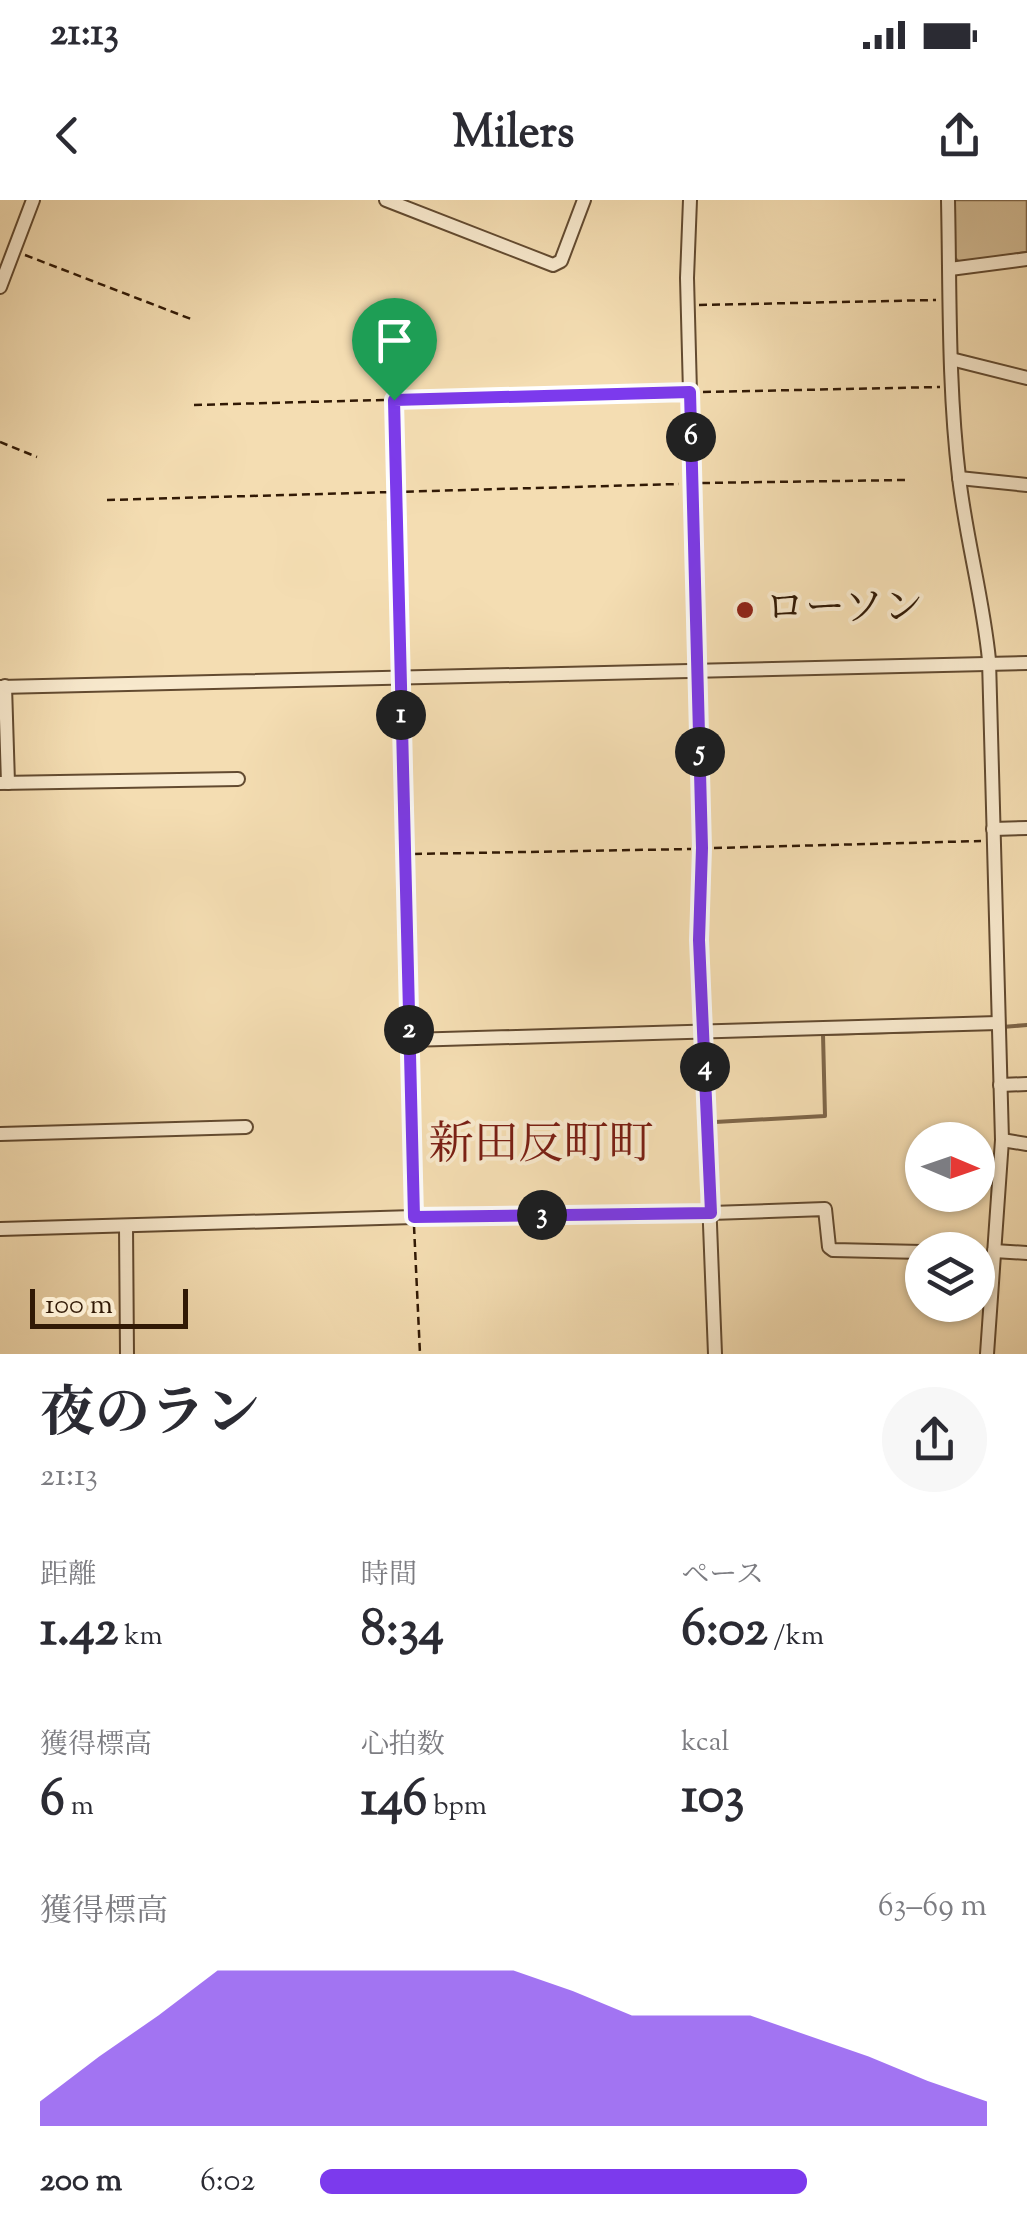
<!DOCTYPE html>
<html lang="ja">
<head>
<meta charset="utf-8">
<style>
	body { margin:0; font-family:"Sorts Mill Goudy","Noto Serif JP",serif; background:#f7f7f7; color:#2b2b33; height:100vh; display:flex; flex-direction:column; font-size:38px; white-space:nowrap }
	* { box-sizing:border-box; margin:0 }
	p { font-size:32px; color:#7c7c81 }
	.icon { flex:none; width:55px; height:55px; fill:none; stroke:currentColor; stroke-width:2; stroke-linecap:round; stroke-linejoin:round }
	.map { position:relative; height:1154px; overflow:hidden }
	.side { display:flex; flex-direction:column; background:#fff; flex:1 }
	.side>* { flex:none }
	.needle { width:65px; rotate:92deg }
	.fabs { position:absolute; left:905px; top:922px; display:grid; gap:20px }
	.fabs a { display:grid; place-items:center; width:90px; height:90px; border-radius:50%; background:#fff; box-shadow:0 2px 8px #0004; font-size:50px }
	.scale { position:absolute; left:30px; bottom:25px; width:158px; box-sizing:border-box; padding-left:10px; border:5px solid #311905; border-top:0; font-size:28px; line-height:35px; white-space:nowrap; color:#311905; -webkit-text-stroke:8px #f8e9cd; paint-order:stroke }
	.pin { position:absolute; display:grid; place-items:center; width:85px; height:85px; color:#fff; margin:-102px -42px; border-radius:50% 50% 50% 0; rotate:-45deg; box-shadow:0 0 10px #0007 }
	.pin .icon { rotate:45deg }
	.km { position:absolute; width:50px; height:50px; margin:-25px; border-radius:50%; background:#222; color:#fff; font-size:28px; line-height:50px; text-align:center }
	.round { display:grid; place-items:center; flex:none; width:105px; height:105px; border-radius:52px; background:#f7f7f7 }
	.head { display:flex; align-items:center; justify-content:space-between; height:170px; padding:0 40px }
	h1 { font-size:55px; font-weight:700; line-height:75px }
	.metrics { display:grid; grid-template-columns:repeat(3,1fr); gap:15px; height:170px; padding:10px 40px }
	.metrics div { display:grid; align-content:center }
	.metrics b { font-size:50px; font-weight:700 }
	.metrics small { font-size:28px; font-weight:400 }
	.metrics p { font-size:28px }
	.chart { height:280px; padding:20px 40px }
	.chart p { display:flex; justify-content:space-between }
	.chart svg { width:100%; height:180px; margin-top:10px; fill:#7c3aed; opacity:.7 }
	ul { padding:0 40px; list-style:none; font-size:32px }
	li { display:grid; grid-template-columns:160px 120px 1fr; align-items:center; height:75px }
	li i { height:25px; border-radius:12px; background:#7c3aed }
	.status { display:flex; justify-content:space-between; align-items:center; height:70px; padding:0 50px; background:#fff; direction:ltr }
	.status svg { height:28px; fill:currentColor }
	header { display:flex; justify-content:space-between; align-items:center; height:130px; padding:0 40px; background:#fff; font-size:45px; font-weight:700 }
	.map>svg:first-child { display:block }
</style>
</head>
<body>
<div class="status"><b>21:13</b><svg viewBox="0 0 49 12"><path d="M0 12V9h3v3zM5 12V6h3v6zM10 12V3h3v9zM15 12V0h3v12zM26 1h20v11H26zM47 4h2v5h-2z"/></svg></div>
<header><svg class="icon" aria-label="back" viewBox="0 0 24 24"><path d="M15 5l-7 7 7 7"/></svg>Milers<svg class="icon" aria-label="share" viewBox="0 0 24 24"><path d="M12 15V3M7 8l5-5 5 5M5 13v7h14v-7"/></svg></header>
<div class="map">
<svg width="1027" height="1154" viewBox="0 0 1027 1154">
	<rect width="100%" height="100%" fill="#f4ddb2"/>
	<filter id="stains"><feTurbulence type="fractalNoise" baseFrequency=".002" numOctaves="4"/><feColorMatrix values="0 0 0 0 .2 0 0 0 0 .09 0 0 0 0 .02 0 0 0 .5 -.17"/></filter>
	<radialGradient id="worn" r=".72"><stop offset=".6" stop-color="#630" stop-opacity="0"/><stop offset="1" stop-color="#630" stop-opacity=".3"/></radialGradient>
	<polygon fill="#d3bc95" stroke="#826a4d" stroke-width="2.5" points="953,0 1027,0 1027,52 960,63 954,57"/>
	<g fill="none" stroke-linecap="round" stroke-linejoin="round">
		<g stroke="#7e6649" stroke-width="4">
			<polyline points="1002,827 1027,825"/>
			<polyline points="715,922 825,916 823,834 922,831"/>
		</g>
		<defs>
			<g id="minor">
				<polyline points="386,0 553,65 561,61 584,0"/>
				<polyline points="690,0 687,78 702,649 699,740 715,1154"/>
				<path d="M 948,0 C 950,92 948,186 959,277 C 966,339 983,398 989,460 L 1002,940 L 987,1154"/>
				<polyline points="950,69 1027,59"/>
				<polyline points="0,87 33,0"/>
				<polyline points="951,159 1027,178"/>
				<polyline points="959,278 1027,285"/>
				<polyline points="5,486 8,583"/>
				<polyline points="0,487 1027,463"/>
				<polyline points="0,583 238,579"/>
				<polyline points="993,629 1027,628"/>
				<polyline points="409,840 998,823"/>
				<polyline points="1000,885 1027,884"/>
				<polyline points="0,934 246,927"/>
				<polyline points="1002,940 1027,944"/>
				<polyline points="711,1013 825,1009 829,1047 833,1050 922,1052"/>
				<polyline points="126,1026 127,1154"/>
				<polyline points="0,1029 414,1017 401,475"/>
				<polyline points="994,1051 1027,1053"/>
				<polyline points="978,1058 993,1059"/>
			</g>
		</defs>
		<use href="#minor" stroke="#624a30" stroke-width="16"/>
		<g stroke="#311905" stroke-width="2.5" stroke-dasharray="8 5" stroke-linecap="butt">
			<polyline points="25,55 191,119"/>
			<polyline points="699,105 936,100"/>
			<polyline points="703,192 940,187"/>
			<polyline points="394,201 401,463"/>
			<polyline points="194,205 680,192"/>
			<polyline points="0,242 37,257"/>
			<polyline points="702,283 905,280"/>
			<polyline points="107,300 679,284"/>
			<polyline points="714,648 981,641"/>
			<polyline points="414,654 691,649"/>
			<polyline points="428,1017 700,1013"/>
			<polyline points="414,1026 420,1154"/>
		</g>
		<use href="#minor" stroke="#f8e9cd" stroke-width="12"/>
	</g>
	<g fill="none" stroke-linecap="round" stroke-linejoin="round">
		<defs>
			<polygon id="route" points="690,192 702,648 699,740 711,1013 414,1017 394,200"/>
		</defs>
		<use href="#route" stroke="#fff" stroke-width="20"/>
		<use href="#route" stroke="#7c3aed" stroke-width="12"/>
	</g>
	<circle fill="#8f2418" stroke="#f8e9cd" stroke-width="4" cx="745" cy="410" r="10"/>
	<g text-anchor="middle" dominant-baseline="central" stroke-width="8" stroke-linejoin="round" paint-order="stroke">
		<g font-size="40" fill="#311905" stroke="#f8e9cd" text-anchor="start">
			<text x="765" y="410">ローソン</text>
		</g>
		<g font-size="45" fill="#7a1f14" stroke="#f8e9cd">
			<text x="541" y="947">新田反町町</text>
		</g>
	</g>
	<rect width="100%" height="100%" filter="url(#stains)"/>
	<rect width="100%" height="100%" fill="url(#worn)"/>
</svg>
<div class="fabs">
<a><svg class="needle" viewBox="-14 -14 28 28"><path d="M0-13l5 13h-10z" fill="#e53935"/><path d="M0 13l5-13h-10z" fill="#7c7c81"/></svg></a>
<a><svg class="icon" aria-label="layers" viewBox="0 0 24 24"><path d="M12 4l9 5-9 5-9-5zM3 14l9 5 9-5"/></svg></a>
</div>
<div class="scale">100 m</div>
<div class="pin" style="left:394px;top:200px;background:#1e9e55"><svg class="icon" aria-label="arrive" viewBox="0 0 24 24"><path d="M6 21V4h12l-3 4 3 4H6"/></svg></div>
<b class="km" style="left:401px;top:515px">1</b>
<b class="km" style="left:409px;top:830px">2</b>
<b class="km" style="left:542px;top:1015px">3</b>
<b class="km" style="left:705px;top:867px">4</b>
<b class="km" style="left:700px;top:552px">5</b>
<b class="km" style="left:691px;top:237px">6</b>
</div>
<section class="side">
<div class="head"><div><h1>夜のラン</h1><p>21:13</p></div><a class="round"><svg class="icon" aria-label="share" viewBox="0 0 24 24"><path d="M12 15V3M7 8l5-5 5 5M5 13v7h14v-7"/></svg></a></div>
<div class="metrics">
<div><p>距離</p><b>1.42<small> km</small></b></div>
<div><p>時間</p><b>8:34</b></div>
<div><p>ペース</p><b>6:02<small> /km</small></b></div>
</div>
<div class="metrics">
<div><p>獲得標高</p><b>6<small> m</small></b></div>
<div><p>心拍数</p><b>146<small> bpm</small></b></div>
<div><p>kcal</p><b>103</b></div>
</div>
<div class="chart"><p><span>獲得標高</span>63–69 m</p>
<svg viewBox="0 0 160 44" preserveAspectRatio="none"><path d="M0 44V38L10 27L20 17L30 6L40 6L50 6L60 6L70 6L80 6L90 11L100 17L110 17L120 17L130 22L140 27L150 33L160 38V44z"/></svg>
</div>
<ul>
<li><b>200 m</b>6:02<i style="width:73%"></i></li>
</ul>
</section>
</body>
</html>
